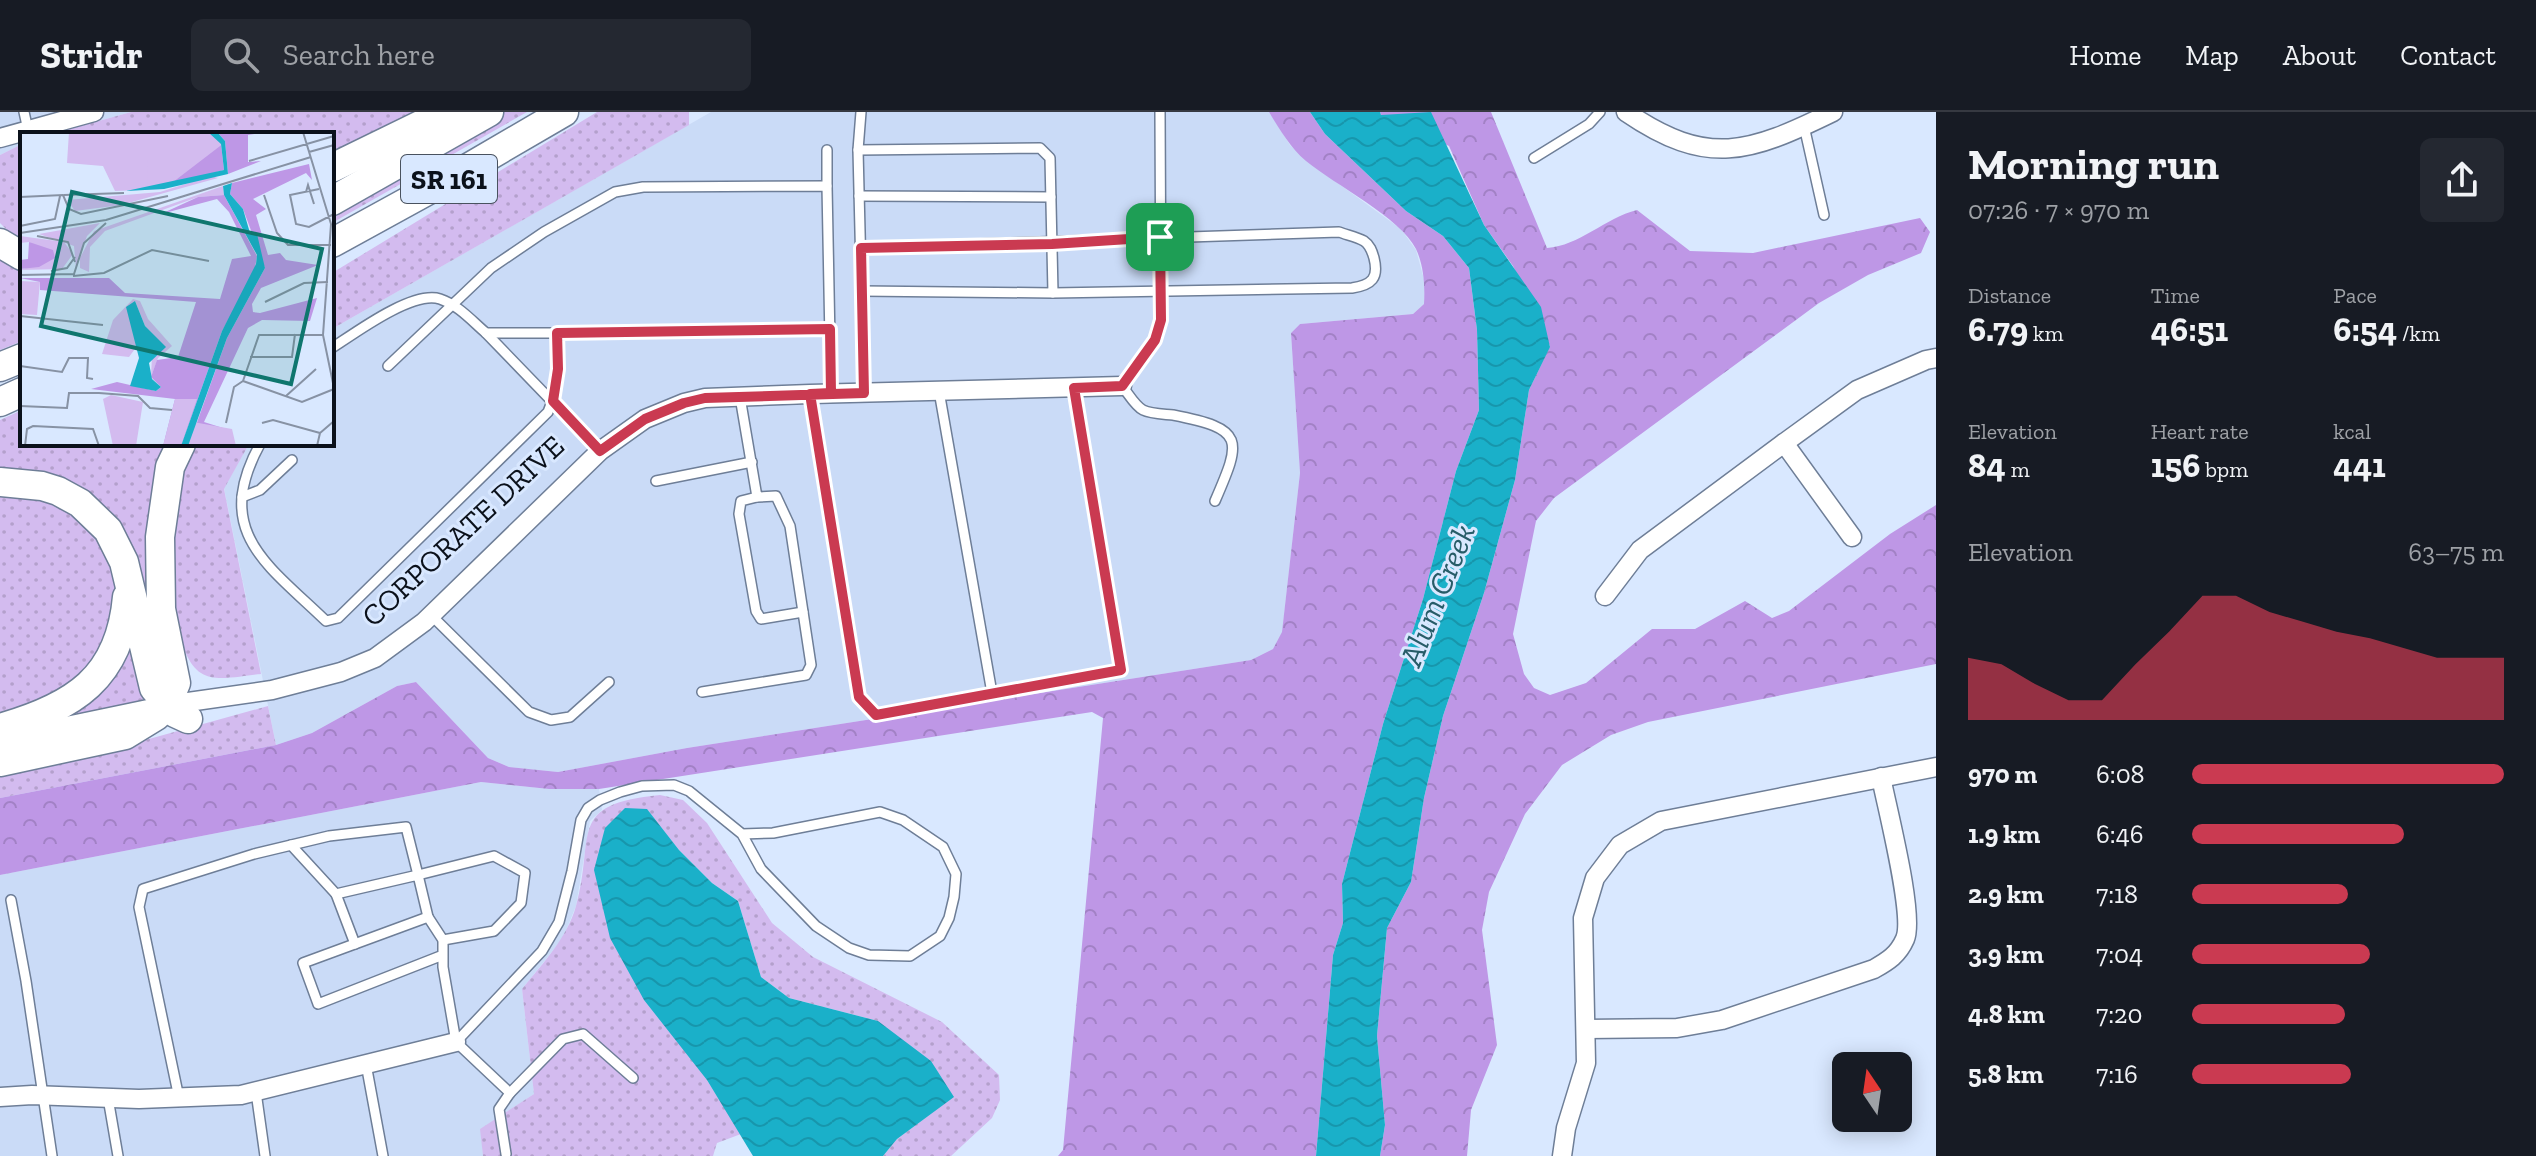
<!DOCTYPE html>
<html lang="en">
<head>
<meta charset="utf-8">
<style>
	body { margin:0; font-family:"Zilla Slab",serif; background:#242831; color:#f1f3f6; height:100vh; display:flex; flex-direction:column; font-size:30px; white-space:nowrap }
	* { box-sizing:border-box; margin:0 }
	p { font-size:26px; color:#9ea1a6 }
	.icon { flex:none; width:44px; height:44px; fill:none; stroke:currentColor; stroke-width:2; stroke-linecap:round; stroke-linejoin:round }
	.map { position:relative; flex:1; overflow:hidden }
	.panel { display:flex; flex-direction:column; background:#171b24; width:600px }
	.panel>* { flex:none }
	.needle { width:52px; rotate:347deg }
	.controls { position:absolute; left:1832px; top:940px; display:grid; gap:16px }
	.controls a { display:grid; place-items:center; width:80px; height:80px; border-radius:12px; background:#171b24; box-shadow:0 4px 20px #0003; font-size:40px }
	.pin { position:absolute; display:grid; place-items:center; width:68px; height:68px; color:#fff; margin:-34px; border-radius:16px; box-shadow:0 4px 12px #0006 }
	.round { display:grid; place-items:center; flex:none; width:84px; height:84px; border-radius:12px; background:#242831 }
	.headline { display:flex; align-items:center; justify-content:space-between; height:136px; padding:0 32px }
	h1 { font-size:44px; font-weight:700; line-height:60px }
	.metrics { display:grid; grid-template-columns:repeat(3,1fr); gap:12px; height:136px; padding:8px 32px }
	.metrics div { display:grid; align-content:center }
	.metrics b { font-size:34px; font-weight:700 }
	.metrics small { font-size:22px; font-weight:400 }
	.metrics p { font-size:22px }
	.chart { height:224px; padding:16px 32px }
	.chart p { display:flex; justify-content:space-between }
	.chart svg { width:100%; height:144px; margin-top:8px; fill:#ca3a51; opacity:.7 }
	ul { padding:0 32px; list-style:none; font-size:26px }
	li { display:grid; grid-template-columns:128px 96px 1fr; align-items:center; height:60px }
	li i { height:20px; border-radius:10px; background:#ca3a51 }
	header { display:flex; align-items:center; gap:48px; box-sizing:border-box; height:112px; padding:0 40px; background:#171b24; border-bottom:2px solid #363941 }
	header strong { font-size:38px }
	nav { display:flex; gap:44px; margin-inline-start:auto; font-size:28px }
	.search { width:560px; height:72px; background:#242831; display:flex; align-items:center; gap:20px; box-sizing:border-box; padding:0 28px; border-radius:12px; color:#9ea1a6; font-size:30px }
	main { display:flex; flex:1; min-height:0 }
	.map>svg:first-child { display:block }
</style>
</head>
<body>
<header>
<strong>Stridr</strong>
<div class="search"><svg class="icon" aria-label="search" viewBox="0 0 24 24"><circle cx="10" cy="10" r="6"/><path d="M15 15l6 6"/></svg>Search here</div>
<nav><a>Home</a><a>Map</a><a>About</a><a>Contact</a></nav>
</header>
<main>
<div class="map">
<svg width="1936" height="1044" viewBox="0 0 1936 1044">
	<defs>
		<pattern id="grass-dots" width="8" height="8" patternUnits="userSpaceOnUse" patternTransform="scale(2)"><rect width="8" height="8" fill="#d3bbef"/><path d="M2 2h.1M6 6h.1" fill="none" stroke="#b4a0cc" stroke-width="1.8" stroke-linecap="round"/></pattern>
		<pattern id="forest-crowns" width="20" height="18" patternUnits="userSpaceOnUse" patternTransform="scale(2)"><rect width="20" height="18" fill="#be97e6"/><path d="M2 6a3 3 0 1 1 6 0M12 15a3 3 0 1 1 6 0" fill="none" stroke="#a281c5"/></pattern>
		<pattern id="water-waves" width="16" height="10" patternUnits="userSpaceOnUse" patternTransform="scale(2)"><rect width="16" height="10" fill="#1ab0c9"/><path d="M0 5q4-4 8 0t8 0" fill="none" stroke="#1796ac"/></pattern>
	</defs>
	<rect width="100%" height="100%" fill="#d9e8ff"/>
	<g fill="#cadbf7">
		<polygon points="0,0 131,0 52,22 22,22 22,32 0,43"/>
		<polygon points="711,0 1269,0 1290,33 1306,48 1401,117 1416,138 1425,171 1424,192 1413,202 1300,212 1291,221 1300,361 1282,521 1273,537 1251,548 687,636 558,660 509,655 488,646 416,570 397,574 312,621 276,633 224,376 249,332 332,332 332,217"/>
		<polygon points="481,670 549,677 599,677 602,698 590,709 576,794 563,826 522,877 534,982 481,1017 483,1044 0,1044 0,763"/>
	</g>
	<g fill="url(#grass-dots)">
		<polygon points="131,0 418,0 332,41 332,22 52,22"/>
		<polygon points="499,0 527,0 332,111 332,96"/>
		<polygon points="597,0 689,0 689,13 332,217 332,161"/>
		<polygon points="22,32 22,126 9,120 0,111 0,43"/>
		<polygon points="0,139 22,150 22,229 0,238"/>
		<polygon points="22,298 22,332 170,332 153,504 118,416 0,361 0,308"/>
		<path d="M 189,332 L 249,332 L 224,377 L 261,562 C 245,563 215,571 201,561 C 171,542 166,443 171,410 C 174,384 183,357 189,332 Z"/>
		<path d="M 0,380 C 17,383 38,384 54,392 C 128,429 134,514 78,570 C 67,581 17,598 0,605 Z"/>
		<polygon points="125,539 133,540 147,584 144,588 73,605 71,596"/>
		<polygon points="268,594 276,633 0,686 0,664 77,647"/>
		<path d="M 660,683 L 683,688 L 707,711 L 772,811 L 813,845 L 942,910 L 999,963 L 1000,988 L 992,1006 L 951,1044 L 883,1044 L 897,1027 L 953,985 L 878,909 L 789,886 L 761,865 L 738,789 L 712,771 L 679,738 L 647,698 L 707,968 L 741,1022 L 717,1031 L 713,1044 L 483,1044 L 480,1017 L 534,982 L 522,877 C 543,851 567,826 576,794 C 596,723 565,692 660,683 Z"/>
	</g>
	<g fill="url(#forest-crowns)">
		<path d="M 1269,0 L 1310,0 L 1325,22 L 1406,99 L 1443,124 L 1469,156 L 1477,218 L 1479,298 L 1456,359 L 1423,487 L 1383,612 L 1342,772 L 1343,811 L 1333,843 L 1316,1044 L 1058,1044 L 1063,1038 L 1103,606 L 1092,600 L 599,677 L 549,677 L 481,670 L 0,763 L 0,686 L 276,633 L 312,621 L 397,574 L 416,570 L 488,646 L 509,655 L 558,660 L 687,636 L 1251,548 L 1273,537 L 1282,520 L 1300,361 L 1291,221 L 1300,212 L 1413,202 L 1424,192 C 1425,174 1424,154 1416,137 C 1400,105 1335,73 1306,49 C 1290,35 1280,18 1269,0 Z"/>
		<path d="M 1380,0 L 1491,0 L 1547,136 C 1579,134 1605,106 1637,98 L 1690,139 L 1753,141 L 1920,106 L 1930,120 L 1921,141 L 1868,163 L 1819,191 L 1554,386 L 1536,409 L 1513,522 L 1524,562 L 1534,576 L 1550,583 L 1586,571 L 1652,517 L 1695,517 L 1745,489 L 1772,506 L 1789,499 L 1890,422 L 1936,393 L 1936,552 L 1648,610 L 1611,623 L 1562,653 L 1525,702 L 1489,780 L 1482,818 L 1497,933 L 1471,998 L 1467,1044 L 1380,1044 L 1385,1013 L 1377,924 L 1387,816 L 1411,770 L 1424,686 L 1443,604 L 1484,481 L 1515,368 L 1529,278 L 1550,234 L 1513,154 L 1484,113 L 1449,34 L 1381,3 Z"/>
	</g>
	<g fill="url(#water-waves)">
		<polygon points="1310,0 1380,0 1381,3 1431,0 1484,113 1541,195 1550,235 1529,278 1515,368 1484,481 1443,604 1424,686 1411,770 1387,816 1377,924 1385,1013 1380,1044 1316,1044 1333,843 1343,811 1342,772 1383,612 1423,487 1456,359 1479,298 1477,218 1469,156 1443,124 1406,99 1325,22"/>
		<polygon points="625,696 647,697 679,738 712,771 738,789 761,865 789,886 878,909 931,949 954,985 897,1027 883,1044 753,1044 707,968 644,888 610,826 594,758 605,716"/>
	</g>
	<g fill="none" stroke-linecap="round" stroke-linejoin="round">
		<defs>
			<g id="service">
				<polyline points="24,0 28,18"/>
				<polyline points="861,0 858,38 864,281"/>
				<path d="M 1160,0 L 1161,208 L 1155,228 L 1122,274 C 1128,281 1135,294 1143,298 C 1151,302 1164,302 1173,303 C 1245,317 1242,327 1215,389"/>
				<polyline points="1804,14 1824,103"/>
				<polyline points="827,38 827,74"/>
				<polyline points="858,38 1040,36 1050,46 1053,181 862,179"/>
				<polyline points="1534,46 1589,12 1600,0"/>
				<polyline points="859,84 1051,85"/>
				<path d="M 861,136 L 1339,120 C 1347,123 1357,125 1364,129 C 1370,133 1372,139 1374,146 C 1379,166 1372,173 1352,176 L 1053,181"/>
				<polyline points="486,221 600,339"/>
				<polyline points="557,221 830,217"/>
				<polyline points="388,254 491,156 544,120 615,80 643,75 827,74 831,281"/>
				<polyline points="939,279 992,581"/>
				<polyline points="810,282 859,585 876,603 1121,558 1074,276"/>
				<path d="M 260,332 C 212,420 267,452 326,509 L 338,506 L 548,300 C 559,275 558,248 557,221 L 486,221 C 471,208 458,193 440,187 C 413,178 355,221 332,236"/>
				<polyline points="656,369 752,350"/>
				<polyline points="242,385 260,378 292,348"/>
				<polyline points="757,385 741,389 739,402 756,499 761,507 803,500"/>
				<polyline points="431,503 529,600 551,608 570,605 609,570"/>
				<polyline points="702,580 806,563 811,553 790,414 776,384 757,385 740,285"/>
				<polyline points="291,733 336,782 418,763 428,805"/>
				<polyline points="336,782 355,832"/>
				<polyline points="11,788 26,869 52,1044"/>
				<polyline points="443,843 318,892 303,851 428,805 443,828 443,855 456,930 510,981 563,927 583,922 633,966"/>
				<polyline points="456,930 542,839 559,810 572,759 581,708 588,696 600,688 620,680 642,674 674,673 689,679 742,722 761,757 816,814 849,836 869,843 910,844 940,824 949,806 954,785 956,762 943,735 903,708 880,700 773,721 742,722"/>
				<polyline points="366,952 383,1044"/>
				<polyline points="256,980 265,1044"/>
				<polyline points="108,986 118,1044"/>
				<polyline points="179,986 139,795 143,777 254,742 329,724 406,715 418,763 494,744 525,761 521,791 494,819 443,828"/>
				<polyline points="506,1042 499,997 510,981"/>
			</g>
			<g id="minor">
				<path d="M 1626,0 C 1708,56 1749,41 1833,0"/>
				<polyline points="0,26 94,0"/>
				<polyline points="1784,331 1852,425"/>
				<polyline points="1605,484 1640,438 1784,331 1857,278 1926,248 1936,246"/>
				<polyline points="0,628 167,593 272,578 341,560 375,546 424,510 600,339 645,307 684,291 705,286 810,282 1122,274"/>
				<path d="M 1586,917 L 1677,916 L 1722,908 L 1874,857 C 1888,849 1898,843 1905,827 C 1915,804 1887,696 1881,665"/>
				<polyline points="0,985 32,983 139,987 241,983 456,930"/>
				<polyline points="1562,1044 1566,1016 1586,951 1583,806 1595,766 1620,733 1661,709 1936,655"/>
			</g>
			<g id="primary">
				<polyline points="332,56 447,0"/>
				<polyline points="332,89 489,0"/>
				<polyline points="0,131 22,144"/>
				<polyline points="332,131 456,63 564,0"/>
				<polyline points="0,255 22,246"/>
				<polyline points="0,290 22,280"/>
				<polyline points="0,370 42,374 58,379 80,391 108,418 124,450 154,576 175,601 188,607"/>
				<path d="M 0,616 C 74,595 120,566 127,485"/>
				<polyline points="0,650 125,623 156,604 167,593 176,571 161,497 160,425 170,355 181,332"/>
			</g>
		</defs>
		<use href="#service" stroke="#6e7e97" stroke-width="12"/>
		<use href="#minor" stroke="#6e7e97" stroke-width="21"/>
		<use href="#primary" stroke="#6e7e97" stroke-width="31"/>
		<use href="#service" stroke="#fff" stroke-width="9"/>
		<use href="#minor" stroke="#fff" stroke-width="18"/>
		<use href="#primary" stroke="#fff" stroke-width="28"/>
	</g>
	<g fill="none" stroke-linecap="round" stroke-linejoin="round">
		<defs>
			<polyline id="route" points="1160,125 1052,132 861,136 864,281 705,286 684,291 645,307 600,339 553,289 558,257 557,221 830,217 831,281 810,282 859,585 876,603 1121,558 1074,276 1122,274 1155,228 1161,208 1160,125"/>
		</defs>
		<use href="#route" stroke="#fff" stroke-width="16"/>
		<use href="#route" stroke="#ca3a51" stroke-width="10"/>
	</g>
	<g text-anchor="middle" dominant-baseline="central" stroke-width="6" stroke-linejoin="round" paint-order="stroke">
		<rect fill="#d9e8ff" stroke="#49525f" stroke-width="2" x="401" y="43" width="96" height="48" rx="6"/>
		<g font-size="28" font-weight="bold" fill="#0b111b">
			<text x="449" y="67">SR 161</text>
		</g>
		<g font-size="30" fill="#0b111b" stroke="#d9e8ff">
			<text transform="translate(463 419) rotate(-43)">CORPORATE DRIVE</text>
		</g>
		<g font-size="32" font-style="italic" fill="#275c68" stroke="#d9e8ff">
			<text transform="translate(1437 483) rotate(-68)">Alum Creek</text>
		</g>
	</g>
	<g transform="translate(20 20)">
		<rect width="314" height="314" fill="#d9e8ff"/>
		<path d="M 191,44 L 198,46 L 101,73 L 55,79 L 47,68 L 140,60 ZM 203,54 L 204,63 L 178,65 L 85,99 L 70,115 L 69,140 L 60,136 L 60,126 L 74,99 ZM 80,91 L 67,104 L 56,137 L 54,114 L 19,102 ZM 0,104 L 44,110 L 53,122 L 42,137 L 0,138 L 35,126 L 9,110 L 0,111 ZM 0,149 L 20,150 L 17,183 L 0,182 ZM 113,167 L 120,169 L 128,187 L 152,214 L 138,226 L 131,245 L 132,223 L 145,215 L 125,194 L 115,169 L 117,214 L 109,225 L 82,222 L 93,188 Z" fill="#d3bbef"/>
		<path d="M 197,0 L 248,0 L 228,3 L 228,30 L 241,29 L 208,42 L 205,9 ZM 201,12 L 204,38 L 143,55 ZM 289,32 L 292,48 L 286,41 L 233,67 L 246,77 L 236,83 L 248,123 L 260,121 L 266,128 L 298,133 L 241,156 L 232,172 L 233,180 L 240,181 L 297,166 L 290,189 L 242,188 L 228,196 L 184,290 L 203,296 L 175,296 L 207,206 L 245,136 L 223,77 L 210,62 L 212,51 ZM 204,63 L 237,124 L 234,142 L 202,199 L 161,314 L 143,314 L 155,267 L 71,257 L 97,250 L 136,259 L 141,255 L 131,245 L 137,228 L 158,225 L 176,170 L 20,158 L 20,150 L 0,146 L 89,146 L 105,161 L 200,167 L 212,127 L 231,124 L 209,80 L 197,67 L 141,82 L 178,65 ZM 9,110 L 33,118 L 35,126 L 19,135 L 0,137 L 0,128 L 8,127 Z" fill="#be97e6"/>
		<path d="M 49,0 L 189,0 L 204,11 L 144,57 L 95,59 L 83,34 L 47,31 ZM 91,263 L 123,270 L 116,314 L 93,314 L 83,267 ZM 155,267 L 177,267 L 161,314 L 143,314 ZM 173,290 L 212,297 L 216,314 L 163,314 Z" fill="#d3bbef"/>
		<path d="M 111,24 L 127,24 L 128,52 L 111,52 Z" fill="#d3bbef"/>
		<path d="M 188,0 L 197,0 L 205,9 L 208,42 L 144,57 L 106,59 L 204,38 L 201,12 ZM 212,51 L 210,62 L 223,77 L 230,101 L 237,102 L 245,136 L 207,206 L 168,314 L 161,314 L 202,199 L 236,132 L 237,123 L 204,63 L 203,54 ZM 115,169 L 125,194 L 146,215 L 129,231 L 132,247 L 141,255 L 136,259 L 110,254 L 119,226 L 106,175 Z" fill="#1ab0c9"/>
		<path fill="none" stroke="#8792a4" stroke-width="2" d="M 283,0 L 311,92 L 303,203 L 314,256M 289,20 L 314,13M 229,29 L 314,4M 299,57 L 270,63 L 276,92 L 289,95 L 314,82M 286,60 L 288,53 L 294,72M 44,63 L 104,61M 244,63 L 257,101 L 268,113 L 311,113M 0,65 L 43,63 L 49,77 L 61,82 L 148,64M 0,94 L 35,87 L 40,64M 0,101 L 86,88 L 291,25M 17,104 L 48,110 L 55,130M 31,139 L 47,136 L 55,125M 0,143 L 54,142 L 64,111 L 86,91M 53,144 L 84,141 L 132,118 L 189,129M 245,170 L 284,151 L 308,150M 0,184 L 83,193M 230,225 L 272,225 L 275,202M 0,234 L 42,240 L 49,226 L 68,226 L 67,246 L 73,247M 223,249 L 239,203 L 303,203M 223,249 L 282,270 L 314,257M 266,264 L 296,237M 0,274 L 47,276 L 49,261 L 79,261 L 118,264 L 130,276 L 152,278M 206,291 L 214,255 L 223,249M 242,291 L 253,288 L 300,301M 5,314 L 7,297 L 13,294 L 73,297 L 79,314M 297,314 L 300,301 L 314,289"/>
		<path fill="#0f766e" fill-opacity="0.15" stroke="#0f766e" stroke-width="4" d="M 52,60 L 302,117 L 271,252 L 21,194 Z"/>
		<rect width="314" height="314" fill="none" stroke="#0b111b" stroke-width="4"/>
	</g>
</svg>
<div class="controls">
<a><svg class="needle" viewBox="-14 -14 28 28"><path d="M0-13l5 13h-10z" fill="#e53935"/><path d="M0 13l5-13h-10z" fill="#9ea1a6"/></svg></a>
</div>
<div class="pin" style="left:1160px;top:125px;background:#1e9e55"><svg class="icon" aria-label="arrive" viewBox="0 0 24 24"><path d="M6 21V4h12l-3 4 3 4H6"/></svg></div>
</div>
<section class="panel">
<div class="headline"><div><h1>Morning run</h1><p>07:26 · 7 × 970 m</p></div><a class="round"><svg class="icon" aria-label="share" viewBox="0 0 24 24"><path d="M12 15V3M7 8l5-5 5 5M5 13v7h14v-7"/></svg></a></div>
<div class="metrics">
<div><p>Distance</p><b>6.79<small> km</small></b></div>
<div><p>Time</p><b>46:51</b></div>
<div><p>Pace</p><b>6:54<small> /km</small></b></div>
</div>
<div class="metrics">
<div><p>Elevation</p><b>84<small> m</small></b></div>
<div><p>Heart rate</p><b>156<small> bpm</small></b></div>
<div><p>kcal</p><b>441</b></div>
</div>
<div class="chart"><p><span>Elevation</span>63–75 m</p>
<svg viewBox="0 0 160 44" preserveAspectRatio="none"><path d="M0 44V25L10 27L20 33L30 38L40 38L50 27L60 17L70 6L80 6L90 11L100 14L110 17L120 19L130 22L140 25L150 25L160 25V44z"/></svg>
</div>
<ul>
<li><b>970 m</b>6:08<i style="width:100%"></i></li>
<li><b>1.9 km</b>6:46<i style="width:68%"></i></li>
<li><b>2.9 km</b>7:18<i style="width:50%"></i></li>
<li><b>3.9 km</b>7:04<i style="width:57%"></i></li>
<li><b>4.8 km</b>7:20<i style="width:49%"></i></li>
<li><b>5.8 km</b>7:16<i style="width:51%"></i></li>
</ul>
</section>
</main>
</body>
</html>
